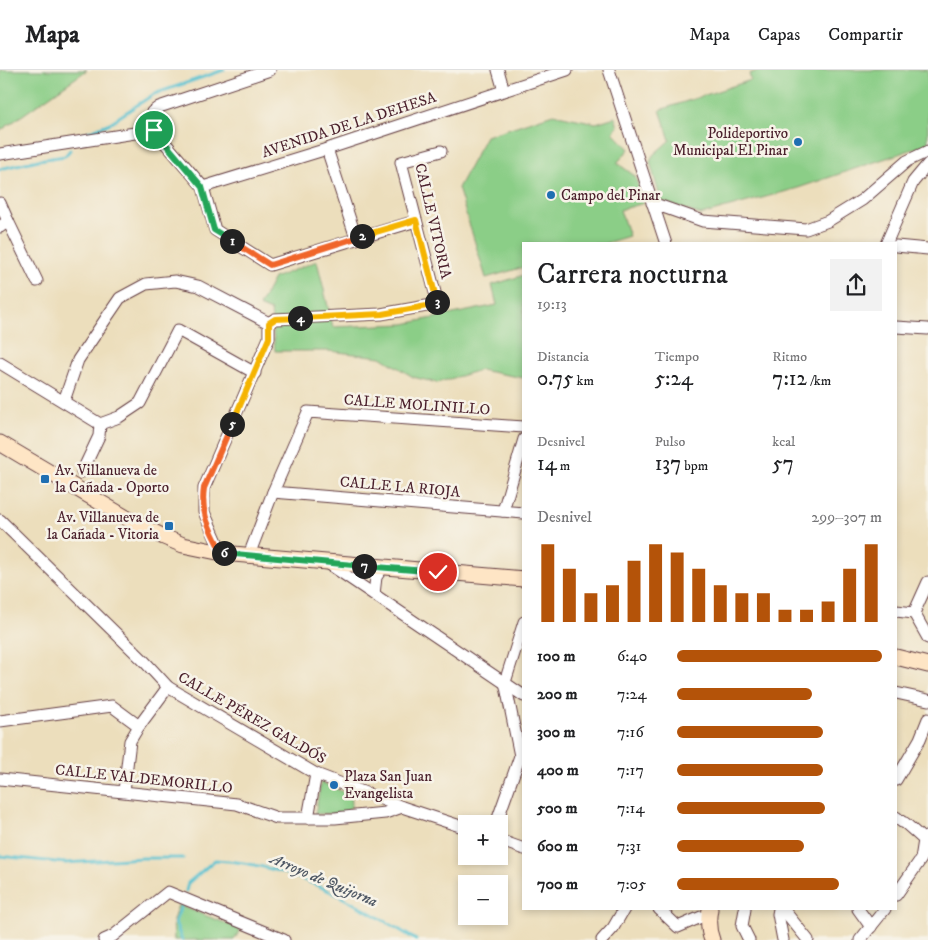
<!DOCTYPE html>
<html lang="es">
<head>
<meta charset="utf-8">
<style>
	body { margin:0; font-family:"IM FELL DW Pica",serif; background:#f2f2f2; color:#202124; height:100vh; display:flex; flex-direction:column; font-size:19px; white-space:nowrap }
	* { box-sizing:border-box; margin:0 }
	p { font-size:16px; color:#757577 }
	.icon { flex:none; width:28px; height:28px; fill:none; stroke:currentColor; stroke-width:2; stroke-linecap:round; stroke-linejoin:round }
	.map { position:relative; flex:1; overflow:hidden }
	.side { position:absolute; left:522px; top:172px; width:375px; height:668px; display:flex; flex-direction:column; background:#fff; border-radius:0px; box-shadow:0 2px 8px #0003 }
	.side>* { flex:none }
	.tools { position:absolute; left:458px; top:745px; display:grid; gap:10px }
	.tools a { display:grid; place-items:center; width:50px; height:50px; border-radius:0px; background:#fff; box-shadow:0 2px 8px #0003; font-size:25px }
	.pin { position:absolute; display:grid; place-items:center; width:42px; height:42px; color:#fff; margin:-21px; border:2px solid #fff; border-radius:50%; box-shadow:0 1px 5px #0007 }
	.km { position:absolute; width:25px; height:25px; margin:-12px; border-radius:50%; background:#222; color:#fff; font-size:14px; line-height:25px; text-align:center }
	.round { display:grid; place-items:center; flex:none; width:52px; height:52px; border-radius:0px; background:#f2f2f2 }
	.head { display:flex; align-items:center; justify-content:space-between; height:85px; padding:0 15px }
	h1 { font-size:28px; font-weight:600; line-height:38px }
	.stats { display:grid; grid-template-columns:repeat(3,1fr); gap:8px; height:85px; padding:5px 15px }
	.stats div { display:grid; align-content:center }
	.stats b { font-size:21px; font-weight:600 }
	.stats small { font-size:14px; font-weight:400 }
	.stats p { font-size:14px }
	.chart { height:140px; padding:10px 15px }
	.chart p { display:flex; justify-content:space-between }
	.chart svg { width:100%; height:90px; margin-top:5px; stroke:#b45309; stroke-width:6 }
	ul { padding:0 15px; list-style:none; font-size:16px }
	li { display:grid; grid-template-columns:80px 60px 1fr; align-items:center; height:38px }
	li i { height:12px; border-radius:6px; background:#b45309 }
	header { display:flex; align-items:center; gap:30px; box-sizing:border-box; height:70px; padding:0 25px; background:#fff; border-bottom:1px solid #e0e0e0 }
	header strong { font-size:24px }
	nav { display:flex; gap:28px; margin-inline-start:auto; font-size:18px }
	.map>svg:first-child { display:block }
</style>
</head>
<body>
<header>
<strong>Mapa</strong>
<nav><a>Mapa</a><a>Capas</a><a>Compartir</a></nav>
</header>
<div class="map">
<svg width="928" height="870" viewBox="0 0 928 870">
	<rect width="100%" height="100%" fill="#f7f3e8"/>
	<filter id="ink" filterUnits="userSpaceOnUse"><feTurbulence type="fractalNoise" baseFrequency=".02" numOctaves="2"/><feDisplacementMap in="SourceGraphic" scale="10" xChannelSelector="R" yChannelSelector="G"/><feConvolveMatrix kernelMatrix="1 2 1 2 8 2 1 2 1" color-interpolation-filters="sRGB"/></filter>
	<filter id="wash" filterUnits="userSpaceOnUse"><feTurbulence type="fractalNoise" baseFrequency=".0096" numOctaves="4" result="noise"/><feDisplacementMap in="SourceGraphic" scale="20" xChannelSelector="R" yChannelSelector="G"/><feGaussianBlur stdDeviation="1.12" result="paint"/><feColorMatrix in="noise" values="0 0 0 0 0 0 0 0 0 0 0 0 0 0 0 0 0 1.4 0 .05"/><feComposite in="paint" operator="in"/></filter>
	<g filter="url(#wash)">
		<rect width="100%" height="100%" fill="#ecdebc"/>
		<g fill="#8bce87" stroke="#6a7659">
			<polygon points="0,0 87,0 0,61"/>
			<polygon points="760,0 928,0 928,74 798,118 701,145 661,131 650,92 653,85 670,70 660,40 751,10 749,4"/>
			<polygon points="553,44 596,53 615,47 618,57 613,62 629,79 617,93 635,106 644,133 620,140 629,166 603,174 524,174 524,197 486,208 458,118 486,66"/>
			<polygon points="317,191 333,257 404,254 497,235 492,215 524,205 524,308 480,300 437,313 413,307 381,287 329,281 275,281 271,241 259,236 274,208"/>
			<path d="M 321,712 L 350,725 C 360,747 329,743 315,744 Z"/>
			<polygon points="178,835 241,859 234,870 174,870 173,850"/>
		</g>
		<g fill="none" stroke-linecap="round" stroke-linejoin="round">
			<g stroke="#55c0cf" stroke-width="3">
				<polyline points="83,64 110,53 154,24 224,0"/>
				<polyline points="0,99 38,90 65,86 70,80"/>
				<polyline points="0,786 65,793 142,788 183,788"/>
				<path d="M 186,821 L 188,813 L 215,790 C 289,793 355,832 416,870"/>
				<polyline points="181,836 175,852 182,870"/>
			</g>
		</g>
	</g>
	<g filter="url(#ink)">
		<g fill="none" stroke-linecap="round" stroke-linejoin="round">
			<defs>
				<g id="street">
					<polyline points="498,0 504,21"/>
					<polyline points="609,0 666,174"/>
					<polyline points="154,60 203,117 215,160 270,195 416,151"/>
					<polyline points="154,60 152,42 159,37 270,0"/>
					<polyline points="327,79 356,168"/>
					<polyline points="0,84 154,60"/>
					<polyline points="203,117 327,79 567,0"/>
					<polyline points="0,133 8,151 0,157"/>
					<polyline points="652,133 703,151 806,159 828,151 862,130 907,91 928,81"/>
					<polyline points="8,151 37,211"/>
					<polyline points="886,174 913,112 928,94"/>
					<polyline points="896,176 928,179"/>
					<polyline points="896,257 928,259"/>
					<polyline points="0,293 100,354"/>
					<polyline points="64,331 78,290 105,250 120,228 146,214 175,211 198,216 269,253"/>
					<polyline points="82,402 99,366 100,354 119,347 140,333 178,260 255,303"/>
					<polyline points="273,422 524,443"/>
					<polyline points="503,441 524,369"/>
					<polyline points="0,450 145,592 168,617 316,704 402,737 466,758"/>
					<polyline points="222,483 204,442 204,418 269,268 269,253 275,249 381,244 438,234 401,92 441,81"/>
					<polyline points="249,485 273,422 308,342 524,357"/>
					<polyline points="326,492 524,626"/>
					<polyline points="928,512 914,543 928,568"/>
					<polyline points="374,524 376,507 383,497"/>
					<polyline points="896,541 914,543"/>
					<polyline points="896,623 928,630"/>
					<polyline points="0,651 112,636 139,656"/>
					<polyline points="0,709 237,734 277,748 335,748 385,743 402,737"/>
					<polyline points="896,710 920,669 928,649"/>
					<polyline points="124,721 130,671 139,656 168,617"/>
					<polyline points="896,747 902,752"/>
					<polyline points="308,748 316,704"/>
					<polyline points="905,753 924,770"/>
					<polyline points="496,754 520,686 505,612 524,552"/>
					<polyline points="499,770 524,779"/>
					<polyline points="896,825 921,789 924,770 928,766"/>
					<polyline points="659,839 678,857 701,847 708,847"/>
					<polyline points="745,839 742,856 749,870"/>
					<polyline points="779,839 778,844 783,870"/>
					<polyline points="783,839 808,870"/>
					<polyline points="858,839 871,857"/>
					<polyline points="104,870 113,866 168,822 284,870"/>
					<polyline points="602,870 613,858 624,839"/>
					<polyline points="860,870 885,839"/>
				</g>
				<g id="secondary">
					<polyline points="0,373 135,453 164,467 183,475 222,483 524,509"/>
					<polyline points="896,587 928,595"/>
					<path d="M 710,839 C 708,849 708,860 712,870"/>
				</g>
			</defs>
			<use href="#street" stroke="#623c41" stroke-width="13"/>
			<use href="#secondary" stroke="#623c41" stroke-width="17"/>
			<use href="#street" stroke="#fff" stroke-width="11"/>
			<use href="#secondary" stroke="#fee5c5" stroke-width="15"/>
		</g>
	</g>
	<g fill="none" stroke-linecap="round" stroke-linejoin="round" filter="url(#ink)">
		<defs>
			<polyline id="split-1" points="154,60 202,117 214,160 232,171"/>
			<polyline id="split-2" points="232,171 270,195 362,166"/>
			<polyline id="split-3" points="362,166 416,150 437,232"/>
			<polyline id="split-4" points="300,248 382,244 438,234 437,232"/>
			<polyline id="split-5" points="232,354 269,268 269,253 275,249 300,248"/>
			<path id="split-6" d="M 224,483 L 222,483 C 211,460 200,445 204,418 L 232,354"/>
			<polyline id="split-7" points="224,483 364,496"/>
			<polyline id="split-8" points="364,496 438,502"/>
		</defs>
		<use href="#split-1" stroke="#fff" stroke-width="10"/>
		<use href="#split-2" stroke="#fff" stroke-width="10"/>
		<use href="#split-3" stroke="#fff" stroke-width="10"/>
		<use href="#split-4" stroke="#fff" stroke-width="10"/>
		<use href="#split-5" stroke="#fff" stroke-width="10"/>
		<use href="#split-6" stroke="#fff" stroke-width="10"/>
		<use href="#split-7" stroke="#fff" stroke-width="10"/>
		<use href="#split-8" stroke="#fff" stroke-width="10"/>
		<use href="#split-1" stroke="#22a559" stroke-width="6"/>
		<use href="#split-2" stroke="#f0652b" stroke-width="6"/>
		<use href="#split-3" stroke="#f5b400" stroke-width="6"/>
		<use href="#split-4" stroke="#f5b400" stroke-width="6"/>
		<use href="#split-5" stroke="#f5b400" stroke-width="6"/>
		<use href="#split-6" stroke="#f0652b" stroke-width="6"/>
		<use href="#split-7" stroke="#22a559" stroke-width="6"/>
		<use href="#split-8" stroke="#22a559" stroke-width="6"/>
	</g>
	<g fill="#1f6fb2" stroke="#f7f3e8" stroke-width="2">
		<circle cx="798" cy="72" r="5"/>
		<circle cx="551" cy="125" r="5"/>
		<rect x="40" y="404" width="10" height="10" rx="2.5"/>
		<rect x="164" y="451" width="10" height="10" rx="2.5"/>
		<circle cx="334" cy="715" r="5"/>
	</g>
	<g text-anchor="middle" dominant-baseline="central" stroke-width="5" stroke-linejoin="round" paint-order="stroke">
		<g font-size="15" fill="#4a1f2b" stroke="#f7f3e8">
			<text transform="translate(349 55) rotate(-18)">AVENIDA DE LA DEHESA</text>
			<text transform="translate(433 151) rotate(77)">CALLE VITORIA</text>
			<text transform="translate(417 335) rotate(4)">CALLE MOLINILLO</text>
			<text transform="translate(400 417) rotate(5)">CALLE LA RIOJA</text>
			<text transform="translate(252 648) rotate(30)">CALLE PÉREZ GALDÓS</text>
			<text transform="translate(144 709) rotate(6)">CALLE VALDEMORILLO</text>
		</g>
		<g font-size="15" fill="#4a1f2b" stroke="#f7f3e8" text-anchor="start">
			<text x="788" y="63" text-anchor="end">Polideportivo<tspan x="788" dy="17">Municipal El Pinar</tspan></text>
			<text x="561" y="125">Campo del Pinar</text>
			<text x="55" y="400">Av. Villanueva de<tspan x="55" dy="17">la Cañada - Oporto</tspan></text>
			<text x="159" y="447" text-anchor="end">Av. Villanueva de<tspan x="159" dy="17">la Cañada - Vitoria</tspan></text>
			<text x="344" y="706">Plaza San Juan<tspan x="344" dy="17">Evangelista</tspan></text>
		</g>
		<g font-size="16" font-style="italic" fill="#4e5764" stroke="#f7f3e8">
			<text transform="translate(324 810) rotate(23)">Arroyo de Quijorna</text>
		</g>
	</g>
</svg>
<div class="tools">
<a>+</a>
<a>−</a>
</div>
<div class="pin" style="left:154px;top:60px;background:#1e9e55"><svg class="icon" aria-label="arrive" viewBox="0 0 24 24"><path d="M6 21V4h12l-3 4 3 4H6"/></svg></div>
<div class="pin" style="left:438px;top:502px;background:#d93025"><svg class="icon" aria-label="check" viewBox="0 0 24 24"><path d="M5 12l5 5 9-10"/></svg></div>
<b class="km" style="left:232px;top:171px">1</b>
<b class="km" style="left:362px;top:166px">2</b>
<b class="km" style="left:437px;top:232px">3</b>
<b class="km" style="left:300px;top:248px">4</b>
<b class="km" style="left:232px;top:354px">5</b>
<b class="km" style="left:224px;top:483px">6</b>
<b class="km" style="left:364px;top:496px">7</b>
<section class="side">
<div class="head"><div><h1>Carrera nocturna</h1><p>19:13</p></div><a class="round"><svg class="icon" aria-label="share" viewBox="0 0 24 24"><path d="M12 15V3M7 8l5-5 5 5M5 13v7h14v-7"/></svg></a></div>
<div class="stats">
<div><p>Distancia</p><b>0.75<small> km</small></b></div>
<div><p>Tiempo</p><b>5:24</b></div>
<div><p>Ritmo</p><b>7:12<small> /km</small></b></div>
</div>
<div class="stats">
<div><p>Desnivel</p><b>14<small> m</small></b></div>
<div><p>Pulso</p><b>137<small> bpm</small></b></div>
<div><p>kcal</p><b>57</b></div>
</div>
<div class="chart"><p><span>Desnivel</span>299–307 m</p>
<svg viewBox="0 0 160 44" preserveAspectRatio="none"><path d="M5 44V6M15 44V18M25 44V30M35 44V26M45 44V14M55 44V6M65 44V10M75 44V18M85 44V26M95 44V30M105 44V30M115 44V38M125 44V38M135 44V34M145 44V18M155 44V6"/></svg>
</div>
<ul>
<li><b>100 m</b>6:40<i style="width:100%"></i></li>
<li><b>200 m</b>7:24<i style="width:66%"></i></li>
<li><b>300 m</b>7:16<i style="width:71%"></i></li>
<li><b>400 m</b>7:17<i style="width:71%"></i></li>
<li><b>500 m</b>7:14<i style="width:72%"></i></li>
<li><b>600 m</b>7:31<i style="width:62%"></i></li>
<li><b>700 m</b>7:05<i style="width:79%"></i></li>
</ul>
</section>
</div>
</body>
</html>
